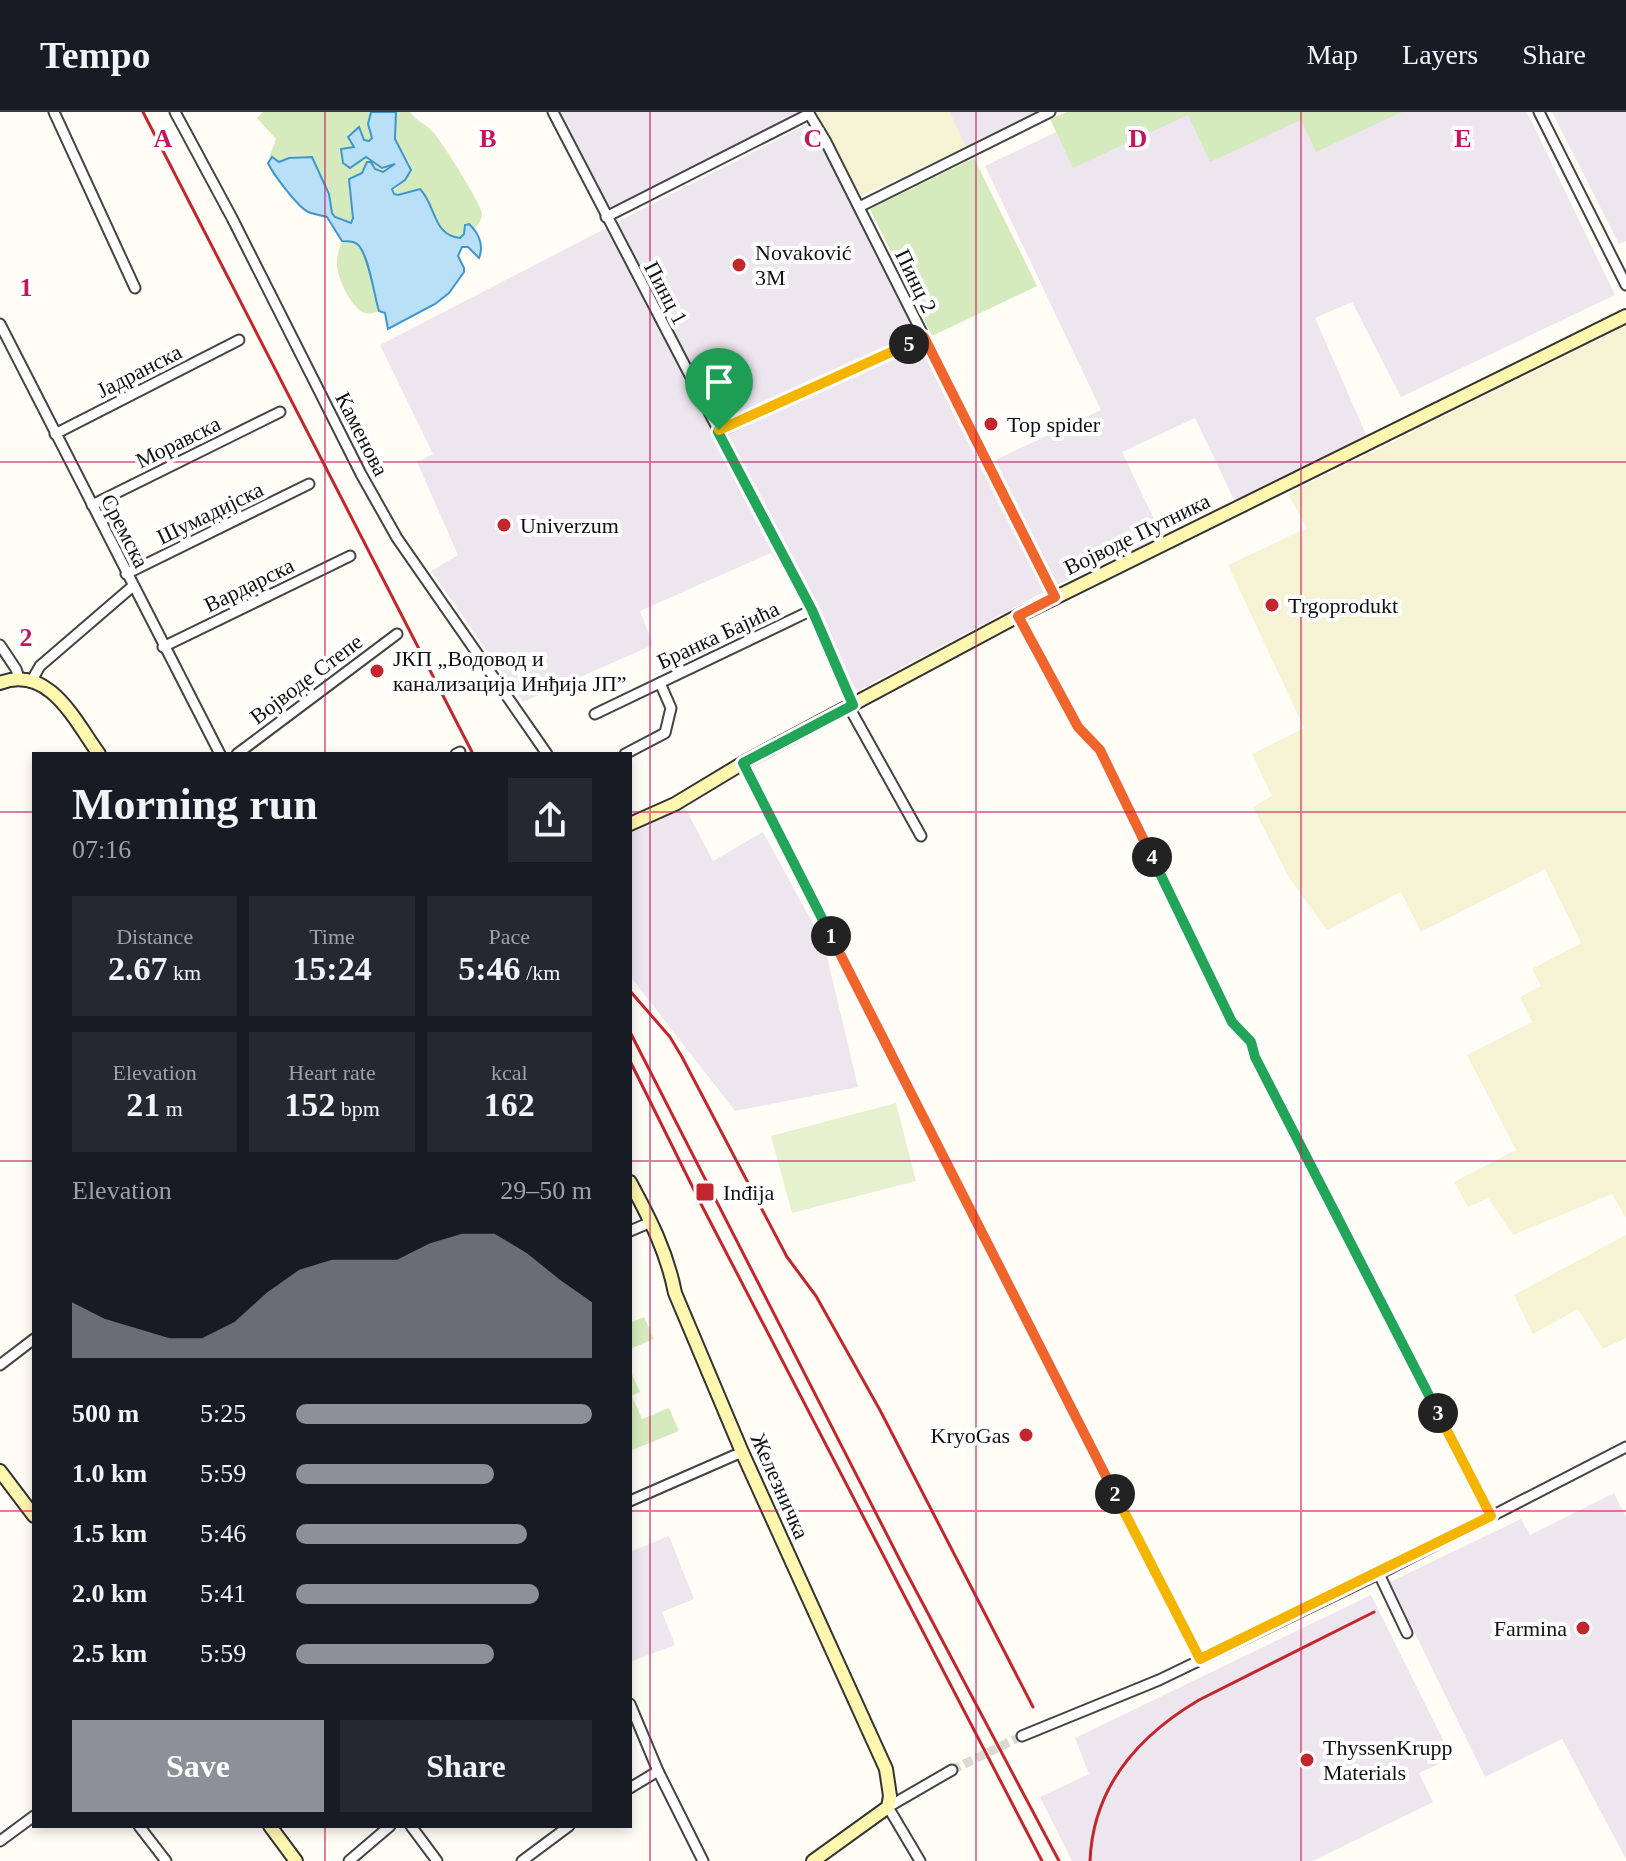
<!DOCTYPE html>
<html lang="en">
<head>
<meta charset="utf-8">
<style>
	body { margin:0; font-family:"Times New Roman",serif; background:#242831; color:#f1f3f6; height:100vh; display:flex; flex-direction:column; font-size:30px; white-space:nowrap }
	* { box-sizing:border-box; margin:0 }
	p { font-size:26px; color:#9ea1a6 }
	.icon { flex:none; width:44px; height:44px; fill:none; stroke:currentColor; stroke-width:2; stroke-linecap:round; stroke-linejoin:round }
	.map { position:relative; flex:1; overflow:hidden }
	.side { position:absolute; left:32px; top:640px; width:600px; height:1076px; display:flex; flex-direction:column; background:#171b24; border-radius:0px; box-shadow:0 4px 12px #0003 }
	.side>* { flex:none }
	.pin { position:absolute; display:grid; place-items:center; width:68px; height:68px; color:#fff; margin:-82px -34px; border-radius:50% 50% 50% 0; rotate:-45deg; box-shadow:0 0 8px #0007 }
	.pin .icon { rotate:45deg }
	.km { position:absolute; width:40px; height:40px; margin:-20px; border-radius:50%; background:#222; color:#fff; font-size:22px; line-height:40px; text-align:center }
	.round { display:grid; place-items:center; flex:none; width:84px; height:84px; border-radius:0px; background:#242831 }
	.head { display:flex; align-items:center; justify-content:space-between; height:136px; padding:0 40px }
	h1 { font-size:44px; font-weight:700; line-height:60px }
	.stats { display:grid; grid-template-columns:repeat(3,1fr); gap:12px; height:136px; padding:8px 40px }
	.stats div { display:grid; align-content:center; border-radius:0px; background:#242831; text-align:center }
	.stats b { font-size:34px; font-weight:700 }
	.stats small { font-size:22px; font-weight:400 }
	.stats p { font-size:22px }
	.chart { height:224px; padding:16px 40px }
	.chart p { display:flex; justify-content:space-between }
	.chart svg { width:100%; height:144px; margin-top:8px; fill:#8c9099; opacity:.7 }
	.button { display:flex; gap:16px; margin-top:auto; padding:16px 40px }
	.button a { flex:1; height:92px; border-radius:0px; background:#8c9099; color:#fff; font-size:32px; font-weight:700; line-height:92px; text-align:center }
	.button a+a { background:#242831; color:#f1f3f6 }
	ul { padding:0 40px; list-style:none; font-size:26px }
	li { display:grid; grid-template-columns:128px 96px 1fr; align-items:center; height:60px }
	li i { height:20px; border-radius:10px; background:#8c9099 }
	header { display:flex; align-items:center; gap:48px; box-sizing:border-box; height:112px; padding:0 40px; background:#171b24; border-bottom:2px solid #363941 }
	header strong { font-size:38px }
	nav { display:flex; gap:44px; margin-inline-start:auto; font-size:28px }
	.map>svg:first-child { display:block }
</style>
</head>
<body>
<header>
<strong>Tempo</strong>
<nav><a>Map</a><a>Layers</a><a>Share</a></nav>
</header>
<div class="map">
<svg width="1626" height="1749" viewBox="0 0 1626 1749">
	<rect width="100%" height="100%" fill="#fffdf5"/>
	<g fill="#eee6ef">
		<polygon points="558,0 801,0 802,2 611,103"/>
		<polygon points="949,0 1036,0 966,35"/>
		<polygon points="1098,0 1527,0 1615,183 1401,285 1352,190 1315,206 1368,327 1235,390 1195,306 1122,340 1162,424 1055,474 857,579 771,441 640,499 653,533 523,590 431,459 458,443 417,350 433,342 380,233 819,6 993,349 1101,298 985,54"/>
		<polygon points="1552,0 1626,0 1626,129 1619,132"/>
		<polygon points="682,690 713,749 763,720 824,832 858,975 735,999 630,864 630,717"/>
		<polygon points="1614,1381 1626,1405 1626,1747 1562,1627 1485,1665 1390,1470 1521,1407 1530,1423"/>
		<polygon points="669,1424 694,1487 662,1500 675,1533 630,1550 630,1440"/>
		<polygon points="1371,1483 1452,1646 1419,1661 1433,1690 1313,1749 1072,1749 1040,1685 1089,1662 1075,1626"/>
	</g>
	<g fill="#f6f3d4">
		<polygon points="816,0 949,0 966,35 863,83 855,77"/>
		<polygon points="1626,214 1626,1106 1612,1082 1513,1123 1488,1086 1468,1095 1454,1070 1516,1038 1467,943 1532,910 1520,885 1541,874 1532,857 1581,831 1545,757 1421,820 1401,780 1327,818 1288,764 1253,695 1272,684 1252,642 1304,616 1228,453 1307,416 1288,382"/>
		<polygon points="1626,1123 1626,1226 1603,1237 1578,1197 1533,1222 1514,1183"/>
	</g>
	<g fill="#d5ebbd">
		<polygon points="263,0 372,0 369,18 372,26 369,29 364,28 361,18 348,22 363,46 370,45 378,53 387,56 395,51 384,60 364,56 362,61 354,65 353,106 351,111 335,105 332,101 329,82 308,44 289,46 280,50 269,46 276,27 257,6"/>
		<path d="M 396,0 L 410,0 C 416,9 426,12 433,20 C 442,30 480,90 482,101 C 482,108 479,112 474,117 L 472,114 L 460,126 C 433,124 436,91 418,77 L 398,84 L 392,80 L 405,68 L 410,52 L 395,27 Z"/>
		<polygon points="1067,0 1402,0 1316,40 1301,8 1210,50 1188,3 1073,56 1050,7"/>
		<polygon points="974,46 1037,174 932,224 870,97"/>
		<path d="M 342,129 C 348,129 355,130 360,135 C 369,149 374,184 379,199 C 373,201 367,204 361,199 C 350,192 338,167 337,154 C 336,146 339,137 342,129 Z"/>
		<polygon points="644,1205 654,1227 630,1237 630,1211"/>
		<polygon points="630,1258 640,1280 632,1284 642,1307 669,1296 679,1319 630,1339"/>
	</g>
	<polygon fill="#e6f2cf" points="896,991 916,1069 792,1101 771,1024"/>
	<path fill="#b9e0f7" stroke="#3f96cf" stroke-width="2" d="M 371,0 L 396,0 L 395,27 L 411,58 L 405,68 L 392,77 L 394,82 L 398,83 L 420,77 C 436,93 433,124 460,126 L 464,122 L 465,113 L 469,112 C 479,121 484,134 479,146 L 468,135 L 462,135 L 458,144 L 464,156 L 464,160 L 449,181 L 435,192 L 388,217 L 385,201 L 379,199 C 374,183 370,150 360,135 C 356,129 348,129 342,129 L 327,105 C 321,103 313,102 308,100 C 297,94 273,62 268,51 L 272,45 L 279,50 L 289,46 L 312,45 L 329,82 L 332,101 L 335,105 L 351,111 L 353,106 L 349,67 L 362,61 L 367,50 L 371,50 L 375,57 L 383,60 L 395,52 L 382,56 L 366,45 L 350,56 L 343,51 L 341,37 L 354,35 L 348,25 L 359,15 L 364,28 L 369,29 L 372,26 L 368,12 Z"/>
	<g fill="none" stroke-linecap="round" stroke-linejoin="round">
		<polyline stroke="#dbdad3" stroke-width="9" stroke-dasharray="9 4.5" stroke-linecap="butt" points="952,1658 1022,1624"/>
		<defs>
			<g id="street">
				<polyline points="54,0 135,176"/>
				<polyline points="175,0 232,106 361,362 397,426 547,642"/>
				<polyline points="553,0 812,498 853,593"/>
				<polyline points="808,0 825,28 1055,485"/>
				<polyline points="1539,0 1626,173"/>
				<polyline points="859,95 1050,0"/>
				<polyline points="606,105 809,2"/>
				<polyline points="0,212 220,642"/>
				<polyline points="718,320 924,225"/>
				<polyline points="55,322 239,228"/>
				<polyline points="92,393 280,300"/>
				<polyline points="126,462 309,372"/>
				<polyline points="1018,504 1078,615 1100,638 1232,910 1251,930 1255,945 1491,1404"/>
				<polyline points="0,533 16,557 19,566"/>
				<polyline points="163,535 350,444"/>
				<polyline points="32,568 40,554 133,474"/>
				<polyline points="849,595 921,724"/>
				<polyline points="595,602 812,498"/>
				<polyline points="237,642 397,522"/>
				<polyline points="456,642 460,640"/>
				<polyline points="625,642 665,621 671,596 660,571"/>
				<polyline points="743,651 1200,1547"/>
				<polyline points="630,1119 651,1110"/>
				<polyline points="0,1253 34,1227"/>
				<polyline points="630,1389 742,1340"/>
				<polyline points="1379,1462 1407,1521"/>
				<polyline points="630,1592 658,1659 703,1749"/>
				<polyline points="1022,1624 1159,1568 1379,1462 1626,1335"/>
				<polyline points="630,1676 658,1659"/>
				<polyline points="139,1714 166,1749"/>
				<polyline points="411,1714 437,1749"/>
				<polyline points="0,1729 34,1704"/>
				<polyline points="349,1749 390,1714"/>
				<polyline points="522,1749 569,1714"/>
				<polyline points="920,1749 888,1695 952,1658"/>
			</g>
			<g id="secondary">
				<path d="M 0,571 C 49,552 75,609 99,642"/>
				<polyline points="630,712 675,692 743,651 1018,504 1626,204"/>
				<path d="M 630,1070 C 650,1107 667,1140 675,1181 L 742,1340 L 886,1657 L 890,1684 L 888,1695 L 813,1749"/>
				<polyline points="0,1359 34,1404"/>
				<polyline points="270,1714 296,1749"/>
			</g>
		</defs>
		<use href="#street" stroke="#444" stroke-width="13"/>
		<use href="#secondary" stroke="#333" stroke-width="16"/>
		<use href="#street" stroke="#fff" stroke-width="9"/>
		<use href="#secondary" stroke="#fff6b0" stroke-width="12"/>
		<g stroke="#c4262e" stroke-width="3">
			<polyline points="143,0 473,642"/>
			<polyline points="630,879 670,925 682,945 787,1145 816,1184 881,1300 1033,1595"/>
			<polyline points="630,920 905,1458 1059,1749"/>
			<polyline points="630,949 701,1092 1042,1749"/>
			<path d="M 1090,1749 C 1093,1675 1138,1624 1199,1588 L 1374,1500"/>
		</g>
	</g>
	<g fill="none" stroke-linecap="round" stroke-linejoin="round">
		<defs>
			<polyline id="split-1" points="719,318 718,320 812,498 853,593 743,651 831,824"/>
			<polyline id="split-2" points="831,824 1115,1382"/>
			<polyline id="split-3" points="1115,1382 1200,1547 1491,1404 1438,1301"/>
			<polyline id="split-4" points="1152,745 1232,910 1251,930 1255,945 1438,1301"/>
			<polyline id="split-5" points="909,232 924,225 1055,485 1018,504 1078,615 1100,638 1152,745"/>
			<polyline id="split-6" points="719,318 909,232"/>
		</defs>
		<use href="#split-1" stroke="#fff" stroke-width="16"/>
		<use href="#split-2" stroke="#fff" stroke-width="16"/>
		<use href="#split-3" stroke="#fff" stroke-width="16"/>
		<use href="#split-4" stroke="#fff" stroke-width="16"/>
		<use href="#split-5" stroke="#fff" stroke-width="16"/>
		<use href="#split-6" stroke="#fff" stroke-width="16"/>
		<use href="#split-1" stroke="#22a559" stroke-width="10"/>
		<use href="#split-2" stroke="#f0652b" stroke-width="10"/>
		<use href="#split-3" stroke="#f5b400" stroke-width="10"/>
		<use href="#split-4" stroke="#22a559" stroke-width="10"/>
		<use href="#split-5" stroke="#f0652b" stroke-width="10"/>
		<use href="#split-6" stroke="#f5b400" stroke-width="10"/>
	</g>
	<path fill="none" stroke="#c2185b" stroke-width="2" stroke-opacity="0.55" d="M 325,0 L 325,642M 650,0 L 650,1749M 976,0 L 976,1749M 1301,0 L 1301,1749M 0,350 L 1626,350M 0,700 L 34,700M 630,700 L 1626,700M 0,1049 L 34,1049M 630,1049 L 1626,1049M 0,1399 L 34,1399M 630,1399 L 1626,1399M 325,1714 L 325,1749"/>
	<g fill="#c4262e" stroke="#fff" stroke-width="3">
		<circle cx="739" cy="153" r="8"/>
		<circle cx="991" cy="312" r="8"/>
		<circle cx="504" cy="413" r="8"/>
		<circle cx="1272" cy="493" r="8"/>
		<circle cx="377" cy="559" r="8"/>
		<rect x="695" y="1070" width="20" height="20" rx="4"/>
		<circle cx="1026" cy="1323" r="8"/>
		<circle cx="1583" cy="1516" r="8"/>
		<circle cx="1307" cy="1648" r="8"/>
	</g>
	<g text-anchor="middle" dominant-baseline="central" stroke-width="8" stroke-linejoin="round" paint-order="stroke">
		<g font-size="22" fill="#111" stroke="#fff" text-anchor="start">
			<text x="755" y="140">Novaković<tspan x="755" dy="25">3M</tspan></text>
			<text x="1007" y="312">Top spider</text>
			<text x="520" y="413">Univerzum</text>
			<text x="1288" y="493">Trgoprodukt</text>
			<text x="393" y="546">ЈКП „Водовод и<tspan x="393" dy="25">канализација Инђија ЈП”</tspan></text>
			<text x="723" y="1080">Inđija</text>
			<text x="1010" y="1323" text-anchor="end">KryoGas</text>
			<text x="1567" y="1516" text-anchor="end">Farmina</text>
			<text x="1323" y="1635">ThyssenKrupp<tspan x="1323" dy="25">Materials</tspan></text>
		</g>
		<g font-size="22" fill="#111" stroke="#fff">
			<text transform="translate(916 169) rotate(64)">Пинц 2</text>
			<text transform="translate(666 181) rotate(62)">Пинц 1</text>
			<text transform="translate(139 259) rotate(-27)">Јадранска</text>
			<text transform="translate(362 322) rotate(63)">Каменова</text>
			<text transform="translate(178 330) rotate(-26)">Моравска</text>
			<text transform="translate(210 401) rotate(-26)">Шумадијска</text>
			<text transform="translate(125 419) rotate(63)">Сремска</text>
			<text transform="translate(1137 422) rotate(-26)">Војводе Путника</text>
			<text transform="translate(249 473) rotate(-26)">Вардарска</text>
			<text transform="translate(718 523) rotate(-25)">Бранка Бајића</text>
			<text transform="translate(306 567) rotate(-37)">Војводе Степе</text>
			<text transform="translate(780 1374) rotate(66)">Железничка</text>
		</g>
	</g>
	<g font-size="26" text-anchor="middle" font-weight="bold" fill="#c2185b" stroke="#fff" stroke-width="8" stroke-linejoin="round" paint-order="stroke">
		<text x="163" y="35">A</text>
		<text x="488" y="35">B</text>
		<text x="813" y="35">C</text>
		<text x="1138" y="35">D</text>
		<text x="1463" y="35">E</text>
		<text x="26" y="184">1</text>
		<text x="26" y="534">2</text>
	</g>
</svg>
<div class="pin" style="left:719px;top:318px;background:#1e9e55"><svg class="icon" aria-label="arrive" viewBox="0 0 24 24"><path d="M6 21V4h12l-3 4 3 4H6"/></svg></div>
<b class="km" style="left:831px;top:824px">1</b>
<b class="km" style="left:1115px;top:1382px">2</b>
<b class="km" style="left:1438px;top:1301px">3</b>
<b class="km" style="left:1152px;top:745px">4</b>
<b class="km" style="left:909px;top:232px">5</b>
<section class="side">
<div class="head"><div><h1>Morning run</h1><p>07:16</p></div><a class="round"><svg class="icon" aria-label="share" viewBox="0 0 24 24"><path d="M12 15V3M7 8l5-5 5 5M5 13v7h14v-7"/></svg></a></div>
<div class="stats">
<div><p>Distance</p><b>2.67<small> km</small></b></div>
<div><p>Time</p><b>15:24</b></div>
<div><p>Pace</p><b>5:46<small> /km</small></b></div>
</div>
<div class="stats">
<div><p>Elevation</p><b>21<small> m</small></b></div>
<div><p>Heart rate</p><b>152<small> bpm</small></b></div>
<div><p>kcal</p><b>162</b></div>
</div>
<div class="chart"><p><span>Elevation</span>29–50 m</p>
<svg viewBox="0 0 160 44" preserveAspectRatio="none"><path d="M0 44V27L10 32L20 35L30 38L40 38L50 33L60 24L70 17L80 14L90 14L100 14L110 9L120 6L130 6L140 12L150 20L160 27V44z"/></svg>
</div>
<ul>
<li><b>500 m</b>5:25<i style="width:100%"></i></li>
<li><b>1.0 km</b>5:59<i style="width:67%"></i></li>
<li><b>1.5 km</b>5:46<i style="width:78%"></i></li>
<li><b>2.0 km</b>5:41<i style="width:82%"></i></li>
<li><b>2.5 km</b>5:59<i style="width:67%"></i></li>
</ul>
<div class="button"><a>Save</a><a>Share</a></div>
</section>
</div>
</body>
</html>
